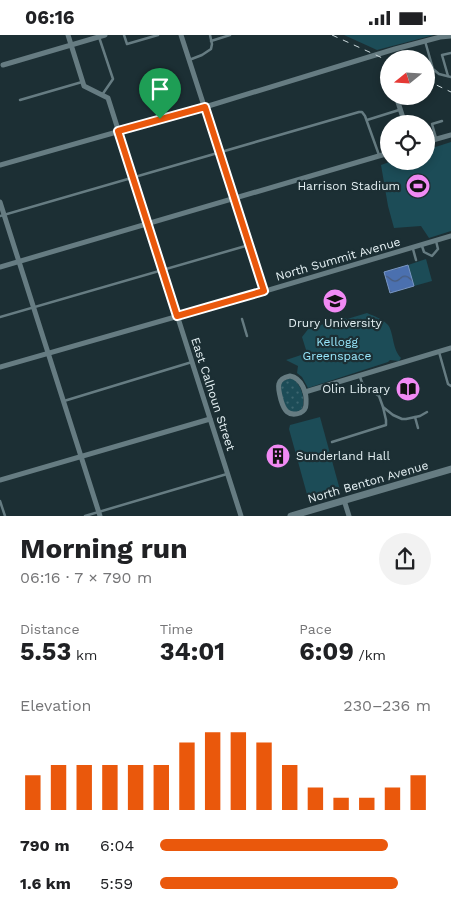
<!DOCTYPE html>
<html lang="en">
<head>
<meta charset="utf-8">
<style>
	body { margin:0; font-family:"Work Sans",sans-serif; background:#f2f2f2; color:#202124; height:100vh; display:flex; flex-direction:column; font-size:19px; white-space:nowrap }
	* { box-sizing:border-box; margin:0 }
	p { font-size:16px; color:#757577 }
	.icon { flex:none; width:28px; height:28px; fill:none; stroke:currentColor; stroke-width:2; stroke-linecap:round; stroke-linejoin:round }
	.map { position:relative; height:481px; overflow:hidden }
	.panel { display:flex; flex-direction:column; background:#fff; flex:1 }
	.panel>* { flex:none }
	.needle { width:32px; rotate:252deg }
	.tools { position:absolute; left:380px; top:15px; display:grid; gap:10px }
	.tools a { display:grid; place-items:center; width:55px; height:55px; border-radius:50%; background:#fff; box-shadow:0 2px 8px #0003; font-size:25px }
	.pin { position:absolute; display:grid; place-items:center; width:42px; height:42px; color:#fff; margin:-51px -21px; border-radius:50% 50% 50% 0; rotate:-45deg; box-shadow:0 0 5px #0007 }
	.pin .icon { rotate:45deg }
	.round { display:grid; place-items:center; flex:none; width:52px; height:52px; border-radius:26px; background:#f2f2f2 }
	.overview { display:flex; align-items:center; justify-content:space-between; height:85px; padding:0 20px }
	h1 { font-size:28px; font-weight:700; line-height:38px }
	.metrics { display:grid; grid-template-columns:repeat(3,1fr); gap:8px; height:85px; padding:5px 20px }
	.metrics div { display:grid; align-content:center }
	.metrics b { font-size:25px; font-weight:700 }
	.metrics small { font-size:14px; font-weight:400 }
	.metrics p { font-size:14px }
	.chart { height:140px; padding:10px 20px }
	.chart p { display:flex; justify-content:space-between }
	.chart svg { width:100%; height:90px; margin-top:5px; stroke:#ea580c; stroke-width:6 }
	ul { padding:0 20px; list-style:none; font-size:16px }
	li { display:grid; grid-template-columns:80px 60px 1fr; align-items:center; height:38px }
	li i { height:12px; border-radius:6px; background:#ea580c }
	.status { display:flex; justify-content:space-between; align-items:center; height:35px; padding:0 25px; background:#fff; direction:ltr }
	.status svg { height:14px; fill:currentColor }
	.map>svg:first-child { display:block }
</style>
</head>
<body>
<div class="status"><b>06:16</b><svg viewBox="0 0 49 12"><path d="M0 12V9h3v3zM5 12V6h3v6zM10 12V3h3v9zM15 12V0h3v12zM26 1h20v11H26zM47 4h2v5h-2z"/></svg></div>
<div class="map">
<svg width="451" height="481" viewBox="0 0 451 481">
	<defs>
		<pattern id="garden-dots" width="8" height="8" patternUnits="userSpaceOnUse" patternTransform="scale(1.25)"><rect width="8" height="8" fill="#1c4c57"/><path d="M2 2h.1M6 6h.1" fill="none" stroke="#3d6670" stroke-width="1.8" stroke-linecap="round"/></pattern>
		<pattern id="water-waves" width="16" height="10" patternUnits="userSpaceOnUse" patternTransform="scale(1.25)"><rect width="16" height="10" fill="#4b70af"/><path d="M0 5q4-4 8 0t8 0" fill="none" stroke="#485c7c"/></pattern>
	</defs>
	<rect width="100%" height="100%" fill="#1c2f34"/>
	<g fill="#1c4c57">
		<polygon points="344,0 434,0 377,15"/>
		<polygon points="451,107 451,196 429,203 421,191 394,193 388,171 381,130 392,126 426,126 426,115"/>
		<polygon points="426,224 432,246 414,251 408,230"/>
		<path d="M 367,278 C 374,281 383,284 388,290 C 394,298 392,314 401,323 L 399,326 L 390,325 L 388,327 L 308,353 L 302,342 L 297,338 L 298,331 L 286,325 L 307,318 L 302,302 L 309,293 L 332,287 L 339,287 L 340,285 L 344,283 L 347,284 Z"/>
		<polygon points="320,382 340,455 308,463 289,394 290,390"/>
	</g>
	<path fill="url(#garden-dots)" d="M 292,343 C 301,349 306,364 302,374 C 289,383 285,372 282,361 C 281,358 279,353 281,349 C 283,345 288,344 292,343 Z"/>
	<polygon fill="url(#water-waves)" stroke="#7997c4" points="408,230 414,251 390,258 384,237"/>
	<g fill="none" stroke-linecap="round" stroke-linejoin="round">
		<g stroke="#667c82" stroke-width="2.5">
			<polyline points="124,0 127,9 158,0"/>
			<polyline points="99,2 113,44 102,60"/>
			<polyline points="211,6 230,0"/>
			<polyline points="425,6 433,34 439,39 451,42"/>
			<polyline points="189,25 202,20 211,14 212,9 210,0"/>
			<polyline points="448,41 442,20 451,18"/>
			<polyline points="20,65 82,47"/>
			<polyline points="367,85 399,75"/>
			<polyline points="436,103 432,89 442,86"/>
			<polyline points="0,181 359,77 362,77 365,81 379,120"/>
			<polyline points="422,211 424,217 432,221 438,214 436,206"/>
			<polyline points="413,214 416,225"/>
			<polyline points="0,282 249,210"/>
			<polyline points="242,284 247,301"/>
			<polyline points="439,317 448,349 451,351"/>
			<polyline points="360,342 363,350 379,361 383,372 393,380 402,384 406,384 420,381 427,377"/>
			<polyline points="64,366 192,327"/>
			<polyline points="415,382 418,393"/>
			<polyline points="332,407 386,390 386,385 383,372"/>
			<polyline points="0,466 5,481"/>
			<polyline points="85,481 227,439"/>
		</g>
		<g stroke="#667c82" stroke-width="5">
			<polyline points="68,0 84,51 108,63 241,481"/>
			<polyline points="181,0 264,256"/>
			<polyline points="3,30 105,0"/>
			<polyline points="396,61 405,89"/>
			<polyline points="426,107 451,100"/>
			<polyline points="0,130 205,72 395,14 440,2 451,1"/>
			<polyline points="0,167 100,481"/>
			<polyline points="0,232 389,118"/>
			<polyline points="0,332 252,260 451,201"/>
			<path d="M 290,341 C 302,343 307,358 306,369 C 306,374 304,376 300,378 C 288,382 284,375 281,365 C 278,353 275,344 290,341 Z"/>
			<polyline points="305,357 451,313"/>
			<polyline points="0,445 210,384"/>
			<polyline points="344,465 349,481"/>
		</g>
		<polyline stroke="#667c82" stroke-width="7" points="291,481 451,434"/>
		<g stroke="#cddadd" stroke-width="1" stroke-dasharray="6 6" stroke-linecap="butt">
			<polyline points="332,0 389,26"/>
			<polyline points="426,45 451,57"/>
		</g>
	</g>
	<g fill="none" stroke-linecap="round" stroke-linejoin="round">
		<defs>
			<polygon id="route" points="205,72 264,256 177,281 118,96"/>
		</defs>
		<use href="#route" stroke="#fff" stroke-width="10"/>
		<use href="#route" stroke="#ea580c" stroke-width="6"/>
	</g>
	<defs>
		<symbol id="stadium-disc" viewBox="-11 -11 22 22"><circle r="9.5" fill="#f18af4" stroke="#1c2f34"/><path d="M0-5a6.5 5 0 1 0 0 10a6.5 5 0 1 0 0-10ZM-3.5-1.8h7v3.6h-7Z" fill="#111"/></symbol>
		<symbol id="university-disc" viewBox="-11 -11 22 22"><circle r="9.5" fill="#f18af4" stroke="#1c2f34"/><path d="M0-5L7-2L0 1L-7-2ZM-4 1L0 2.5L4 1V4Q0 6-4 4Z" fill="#111"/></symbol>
		<symbol id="library-disc" viewBox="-11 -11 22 22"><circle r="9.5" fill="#f18af4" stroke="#1c2f34"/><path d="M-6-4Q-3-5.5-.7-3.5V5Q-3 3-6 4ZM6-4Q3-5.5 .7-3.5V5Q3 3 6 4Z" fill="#111"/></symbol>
		<symbol id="building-disc" viewBox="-11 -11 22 22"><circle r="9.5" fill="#f18af4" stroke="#1c2f34"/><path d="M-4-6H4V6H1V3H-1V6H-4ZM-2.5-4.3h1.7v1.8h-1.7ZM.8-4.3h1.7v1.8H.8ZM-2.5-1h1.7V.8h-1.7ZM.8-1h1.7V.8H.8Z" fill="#111"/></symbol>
	</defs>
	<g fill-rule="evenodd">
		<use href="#stadium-disc" x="404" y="137" width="28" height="28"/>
		<use href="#university-disc" x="321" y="252" width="28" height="28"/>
		<use href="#library-disc" x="394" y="340" width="28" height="28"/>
		<use href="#building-disc" x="264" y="407" width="28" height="28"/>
	</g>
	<g text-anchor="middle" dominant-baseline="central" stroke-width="4.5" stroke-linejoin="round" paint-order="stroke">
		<g font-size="12" fill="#e5f1f4" stroke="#1c2f34" text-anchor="end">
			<text x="400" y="151">Harrison Stadium</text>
			<text x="335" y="288" text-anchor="middle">Drury University</text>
			<text x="390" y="354">Olin Library</text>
			<text x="296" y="421" text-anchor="start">Sunderland Hall</text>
		</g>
		<g font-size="12" fill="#e5f1f4" stroke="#1c2f34">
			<text transform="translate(338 224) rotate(-16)">North Summit Avenue</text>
			<text transform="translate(213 359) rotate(72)">East Calhoun Street</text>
			<text transform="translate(368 447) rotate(-16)">North Benton Avenue</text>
		</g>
		<g font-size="12" fill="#98e7fc" stroke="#1c2f34">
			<text x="337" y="307">Kellogg<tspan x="337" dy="14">Greenspace</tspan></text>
		</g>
	</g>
</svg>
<div class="tools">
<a><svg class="needle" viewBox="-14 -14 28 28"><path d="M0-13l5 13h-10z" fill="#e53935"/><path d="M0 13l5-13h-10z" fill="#757577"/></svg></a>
<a><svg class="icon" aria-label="locate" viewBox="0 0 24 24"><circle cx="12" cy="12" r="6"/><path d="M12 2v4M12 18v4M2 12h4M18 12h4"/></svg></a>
</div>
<div class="pin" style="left:160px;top:84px;background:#1e9e55"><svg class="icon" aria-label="arrive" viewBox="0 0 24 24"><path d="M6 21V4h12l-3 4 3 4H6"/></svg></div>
</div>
<section class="panel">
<div class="overview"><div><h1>Morning run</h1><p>06:16 · 7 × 790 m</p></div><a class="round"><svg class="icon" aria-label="share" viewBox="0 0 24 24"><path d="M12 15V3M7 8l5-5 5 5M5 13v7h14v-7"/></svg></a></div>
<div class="metrics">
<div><p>Distance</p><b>5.53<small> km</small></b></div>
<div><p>Time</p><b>34:01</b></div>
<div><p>Pace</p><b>6:09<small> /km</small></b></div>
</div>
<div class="chart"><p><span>Elevation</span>230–236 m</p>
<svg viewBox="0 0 160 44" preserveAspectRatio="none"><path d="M5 44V27M15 44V22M25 44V22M35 44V22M45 44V22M55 44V22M65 44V11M75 44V6M85 44V6M95 44V11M105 44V22M115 44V33M125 44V38M135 44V38M145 44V33M155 44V27"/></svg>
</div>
<ul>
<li><b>790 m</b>6:04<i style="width:84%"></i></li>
<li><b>1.6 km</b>5:59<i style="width:88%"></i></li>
</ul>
</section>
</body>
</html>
